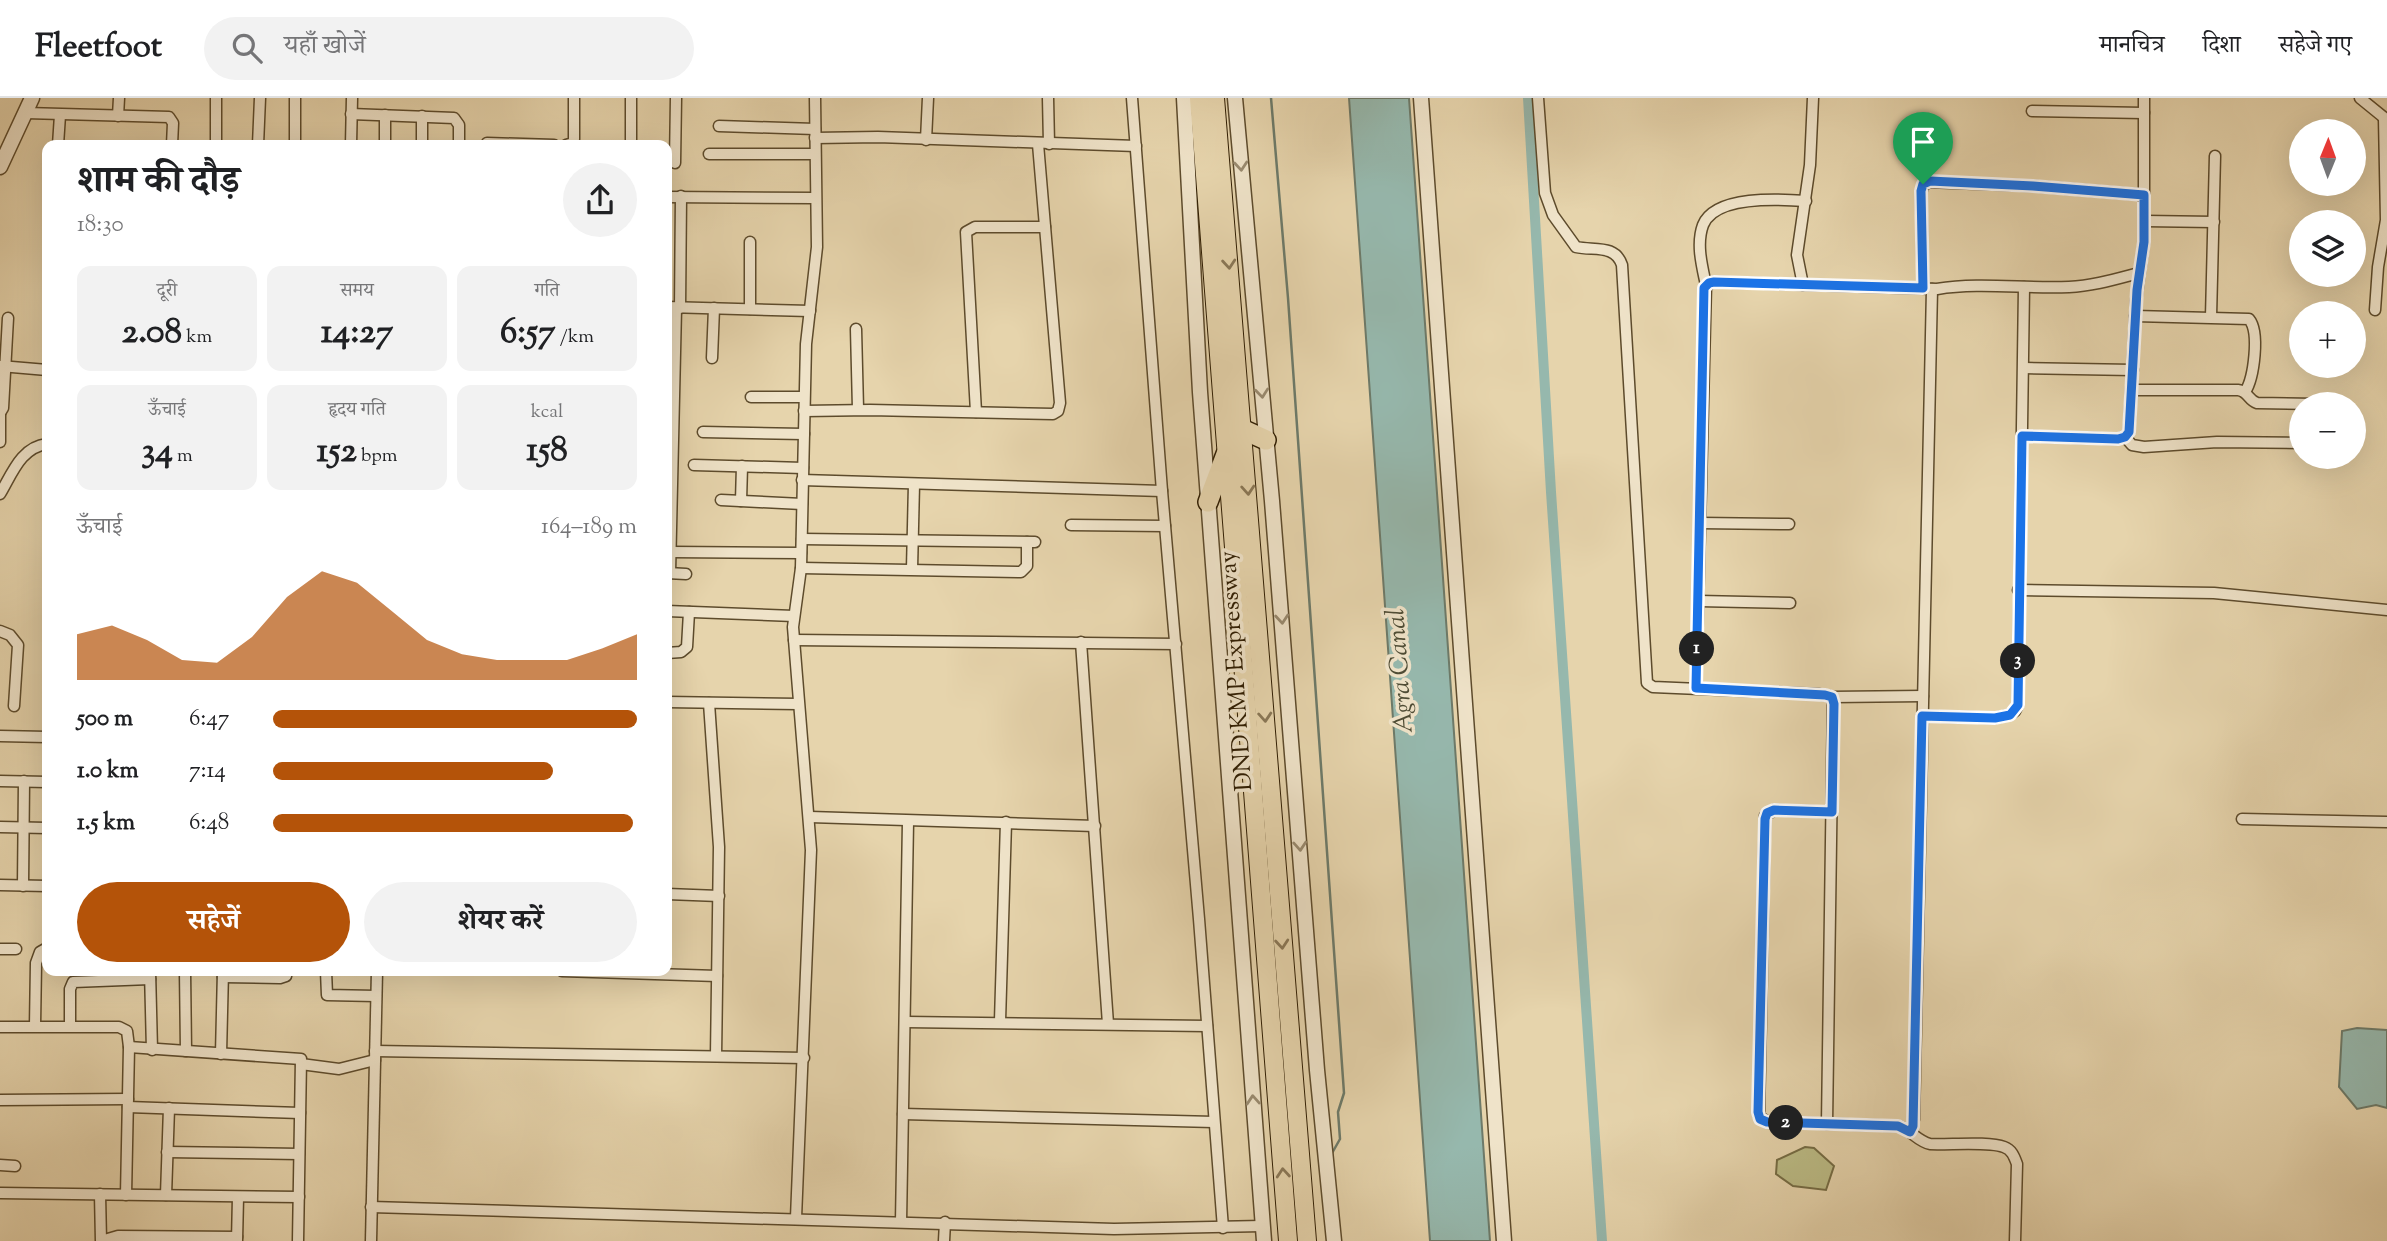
<!DOCTYPE html>
<html lang="hi">
<head>
<meta charset="utf-8">
<style>
	body { margin:0; font-family:"Sorts Mill Goudy","Noto Serif Devanagari",serif; background:#f2f2f2; color:#202124; height:100vh; display:flex; flex-direction:column; font-size:26px; white-space:nowrap }
	* { box-sizing:border-box; margin:0 }
	p { font-size:23px; color:#757577 }
	.icon { flex:none; width:38px; height:38px; fill:none; stroke:currentColor; stroke-width:2; stroke-linecap:round; stroke-linejoin:round }
	.map { position:relative; flex:1; overflow:hidden }
	.side { position:absolute; left:42px; top:42px; width:630px; height:836px; display:flex; flex-direction:column; background:#fff; border-radius:14px; box-shadow:0 7px 28px #0002 }
	.side>* { flex:none }
	.needle { width:46px; rotate:1deg }
	.fabs { position:absolute; left:2289px; top:21px; display:grid; gap:14px }
	.fabs a { display:grid; place-items:center; width:77px; height:77px; border-radius:50%; background:#fff; box-shadow:0 7px 28px #0002; font-size:35px }
	.pin { position:absolute; display:grid; place-items:center; width:60px; height:60px; color:#fff; margin:-72px -30px; border-radius:50% 50% 50% 0; rotate:-45deg; box-shadow:0 0 7px #0007 }
	.pin .icon { rotate:45deg }
	.km { position:absolute; width:35px; height:35px; margin:-18px; border-radius:50%; background:#222; color:#fff; font-size:19px; line-height:35px; text-align:center }
	.round { display:grid; place-items:center; flex:none; width:74px; height:74px; border-radius:37px; background:#f2f2f2 }
	.head { display:flex; align-items:center; justify-content:space-between; height:119px; padding:0 35px }
	h1 { font-size:38px; font-weight:700; line-height:52px }
	.figures { display:grid; grid-template-columns:repeat(3,1fr); gap:10px; height:119px; padding:7px 35px }
	.figures div { display:grid; align-content:center; border-radius:14px; background:#f2f2f2; text-align:center }
	.figures b { font-size:35px; font-weight:700 }
	.figures small { font-size:19px; font-weight:400 }
	.figures p { font-size:19px }
	.chart { height:196px; padding:14px 35px }
	.chart p { display:flex; justify-content:space-between }
	.chart svg { width:100%; height:126px; margin-top:7px; fill:#b45309; opacity:.7 }
	.cta { display:flex; gap:14px; margin-top:auto; padding:14px 35px }
	.cta a { flex:1; height:80px; border-radius:42px; background:#b45309; color:#fff; font-size:28px; font-weight:700; line-height:80px; text-align:center }
	.cta a+a { background:#f2f2f2; color:#202124 }
	ul { padding:0 35px; list-style:none; font-size:23px }
	li { display:grid; grid-template-columns:112px 84px 1fr; align-items:center; height:52px }
	li i { height:18px; border-radius:9px; background:#b45309 }
	header { display:flex; align-items:center; gap:42px; box-sizing:border-box; height:98px; padding:0 35px; background:#fff; border-bottom:2px solid #e0e0e0 }
	header strong { font-size:33px }
	nav { display:flex; gap:38px; margin-inline-start:auto; font-size:24px }
	.search { width:490px; height:63px; background:#f2f2f2; display:flex; align-items:center; gap:18px; box-sizing:border-box; padding:0 24px; border-radius:38px; color:#757577; font-size:26px }
	.map>svg:first-child { display:block }
</style>
</head>
<body>
<header>
<strong>Fleetfoot</strong>
<div class="search"><svg class="icon" aria-label="search" viewBox="0 0 24 24"><circle cx="10" cy="10" r="6"/><path d="M15 15l6 6"/></svg>यहाँ खोजें</div>
<nav><a>मानचित्र</a><a>दिशा</a><a>सहेजे गए</a></nav>
</header>
<div class="map">
<svg width="2387" height="1143" viewBox="0 0 2387 1143">
	<rect width="100%" height="100%" fill="#e6d4ac"/>
	<filter id="stains"><feTurbulence type="fractalNoise" baseFrequency=".00286" numOctaves="4"/><feColorMatrix values="0 0 0 0 .2 0 0 0 0 .09 0 0 0 0 .02 0 0 0 .5 -.17"/></filter>
	<radialGradient id="worn" r=".72"><stop offset=".6" stop-color="#630" stop-opacity="0"/><stop offset="1" stop-color="#630" stop-opacity=".3"/></radialGradient>
	<polygon fill="#bbbb85" stroke="#756c44" stroke-width="2" points="1805,1049 1814,1050 1834,1068 1826,1092 1793,1088 1776,1076 1777,1062"/>
	<g fill="#96b8ad" stroke="#6d7a69" stroke-width="2">
		<polygon points="1349,0 1409,0 1490,1143 1430,1143"/>
		<polygon points="2357,930 2387,932 2387,1010 2376,1007 2357,1011 2339,989 2342,933"/>
	</g>
	<g fill="none" stroke-linecap="round" stroke-linejoin="round">
		<polyline stroke="#6d7a69" stroke-width="2.5" points="1271,0 1288,200 1344,995 1338,1014 1340,1041 1331,1057"/>
		<polyline stroke="#96b8ad" stroke-width="10" points="1528,0 1551,394 1602,1143"/>
		<defs>
			<g id="minor">
				<polyline points="1048,0 1049,46"/>
				<polyline points="1132,0 1162,393 1199,821 1223,1130"/>
				<path d="M 1538,0 L 1545,95 L 1553,117 L 1576,149 C 1594,153 1615,146 1622,167 L 1647,585 L 1653,589 L 1818,596 L 1829,598 L 1833,602 L 1827,1026"/>
				<polyline points="2360,0 2387,22"/>
				<polyline points="2032,13 2144,15"/>
				<polyline points="26,15 169,19 173,25 172,47"/>
				<polyline points="351,16 454,20 459,27 459,47"/>
				<polyline points="118,18 119,0"/>
				<polyline points="719,28 815,31"/>
				<polyline points="815,40 878,39 1136,48"/>
				<polyline points="926,42 928,0"/>
				<polyline points="487,45 554,47"/>
				<polyline points="58,47 60,17"/>
				<polyline points="216,47 216,0"/>
				<polyline points="258,47 260,0"/>
				<polyline points="295,47 295,0"/>
				<polyline points="351,47 352,0"/>
				<polyline points="385,47 385,17"/>
				<polyline points="422,47 422,18"/>
				<polyline points="566,47 573,45 574,41 574,0"/>
				<polyline points="631,47 631,0"/>
				<polyline points="709,56 815,56"/>
				<polyline points="675,65 676,0"/>
				<polyline points="667,99 815,100"/>
				<polyline points="2145,123 2214,124"/>
				<path d="M 1706,187 C 1702,168 1696,146 1703,127 C 1715,97 1780,101 1806,103"/>
				<polyline points="1803,187 1797,157 1810,67 1813,0"/>
				<polyline points="1923,190 1921,93 1926,84 2033,88 2144,97"/>
				<polyline points="667,209 810,213"/>
				<polyline points="680,210 681,98"/>
				<polyline points="750,211 750,144"/>
				<polyline points="2375,212 2378,169 2386,122 2384,20"/>
				<path d="M 2135,218 L 2249,221 C 2260,234 2254,280 2245,294"/>
				<polyline points="2211,219 2215,58"/>
				<polyline points="856,231 858,311"/>
				<polyline points="712,260 714,210"/>
				<polyline points="0,268 47,272"/>
				<polyline points="2024,270 2133,272"/>
				<path d="M 2132,292 L 2238,292 C 2248,293 2248,302 2257,305 L 2315,306"/>
				<polyline points="751,299 804,299"/>
				<polyline points="804,313 870,312 1053,316 1058,313 1060,305 1038,46"/>
				<polyline points="976,314 966,134 975,129 1045,129"/>
				<polyline points="0,315 3,310 8,220"/>
				<polyline points="0,316 0,344"/>
				<polyline points="703,334 804,336"/>
				<polyline points="2022,338 2117,341 2125,339 2129,334 2136,203 2144,144 2144,0"/>
				<polyline points="2125,339 2132,347 2144,349 2217,344 2301,345"/>
				<polyline points="694,367 803,370"/>
				<polyline points="802,382 1162,393"/>
				<path d="M 0,396 C 12,376 21,349 47,346"/>
				<polyline points="721,402 802,406"/>
				<polyline points="741,403 742,368"/>
				<polyline points="1700,425 1789,426"/>
				<polyline points="1071,427 1165,428"/>
				<polyline points="802,441 1035,444"/>
				<polyline points="671,454 801,455"/>
				<polyline points="801,470 1021,474 1027,468 1027,444"/>
				<polyline points="912,471 914,386"/>
				<polyline points="667,475 686,476"/>
				<polyline points="670,475 676,210"/>
				<polyline points="2018,492 2214,495 2387,512"/>
				<polyline points="1699,503 1790,505"/>
				<polyline points="667,513 794,518"/>
				<polyline points="0,533 10,537 18,547 14,608"/>
				<polyline points="794,542 1176,546"/>
				<polyline points="1081,544 1108,926"/>
				<polyline points="667,555 681,554 687,549 689,514"/>
				<path d="M 1696,590 L 1706,187 L 1714,184 L 1937,191 C 1980,184 2025,191 2069,189 C 2093,188 2116,181 2139,175"/>
				<polyline points="1832,599 1923,598"/>
				<polyline points="667,604 798,606"/>
				<polyline points="709,605 719,749 716,958"/>
				<polyline points="1922,618 1995,620 2009,617 2015,613 2018,607 2024,189"/>
				<polyline points="0,638 47,639"/>
				<polyline points="0,683 47,684"/>
				<path d="M 1832,714 L 1774,712 L 1765,718 L 1759,1018 L 1767,1024 L 1898,1028 C 1910,1031 1917,1043 1930,1046 C 1948,1047 1989,1043 2004,1049 C 2012,1052 2014,1058 2017,1066 L 2015,1143"/>
				<polyline points="810,719 1095,728"/>
				<polyline points="2242,721 2387,724"/>
				<polyline points="0,729 47,730"/>
				<polyline points="0,787 47,788"/>
				<polyline points="23,788 24,683"/>
				<polyline points="667,796 719,798"/>
				<polyline points="0,851 16,851"/>
				<polyline points="150,873 152,952"/>
				<polyline points="185,873 186,953"/>
				<polyline points="326,873 327,897 376,898"/>
				<polyline points="562,873 717,878"/>
				<polyline points="223,879 280,880 286,878 287,873"/>
				<polyline points="1000,923 1006,724"/>
				<polyline points="906,924 1207,928"/>
				<polyline points="35,928 36,865 40,854 47,850"/>
				<polyline points="70,928 70,891 73,884 150,881"/>
				<polyline points="0,929 119,929 127,933 129,949 126,1097"/>
				<polyline points="129,949 301,961 298,1143"/>
				<polyline points="375,953 804,960"/>
				<polyline points="221,956 223,873"/>
				<polyline points="301,966 339,971 375,962"/>
				<polyline points="0,1002 128,1001"/>
				<polyline points="128,1009 300,1015"/>
				<polyline points="903,1016 1214,1024"/>
				<polyline points="1910,1034 1914,1021 1932,191"/>
				<polyline points="167,1054 299,1056"/>
				<polyline points="0,1067 15,1068"/>
				<polyline points="0,1095 299,1099"/>
				<polyline points="100,1096 101,1143 118,1138 237,1139"/>
				<polyline points="166,1097 169,1010"/>
				<polyline points="371,1109 1114,1131 1262,1128"/>
				<polyline points="796,1120 811,752 793,529 801,470 806,246 817,149 815,0"/>
				<polyline points="901,1124 908,724"/>
				<polyline points="237,1143 238,1099"/>
				<polyline points="371,1143 377,873"/>
				<polyline points="944,1143 945,1124"/>
			</g>
			<g id="tertiary">
				<polyline points="1184,0 1200,294 1264,1143"/>
				<polyline points="1235,0 1272,403 1317,972 1334,1143"/>
				<polyline points="1421,0 1504,1143"/>
				<polyline points="0,69 32,0"/>
			</g>
			<g id="trunk">
				<polyline points="1199,0 1288,1143"/>
				<polyline points="1215,0 1307,1143"/>
			</g>
			<g id="motorway">
				<polyline points="1244,332 1266,342"/>
				<polyline points="1208,404 1226,356"/>
			</g>
		</defs>
		<use href="#minor" stroke="#5d4b2c" stroke-width="13"/>
		<use href="#tertiary" stroke="#5d4b2c" stroke-width="17"/>
		<use href="#trunk" stroke="#2f1d02" stroke-width="20"/>
		<use href="#motorway" stroke="#2f1d02" stroke-width="22"/>
		<use href="#minor" stroke="#efe3c9" stroke-width="10"/>
		<use href="#tertiary" stroke="#efe3c9" stroke-width="14"/>
		<use href="#trunk" stroke="#e6d4ac" stroke-width="18"/>
		<use href="#motorway" stroke="#e6d4ac" stroke-width="19"/>
	</g>
	<defs><path id="oneway-chevron" d="M-2-3.5L2.5 0L-2 3.5" fill="none" stroke-width="1.6" stroke-linecap="round" stroke-linejoin="round" transform="scale(1.75)"/></defs>
	<g stroke="#998a6f">
		<use href="#oneway-chevron" transform="translate(1241 68) rotate(85)"/>
		<use href="#oneway-chevron" transform="translate(1262 295) rotate(84)"/>
		<use href="#oneway-chevron" transform="translate(1282 521) rotate(85)"/>
		<use href="#oneway-chevron" transform="translate(1300 748) rotate(86)"/>
		<use href="#oneway-chevron" transform="translate(1253 1002) rotate(-94)"/>
	</g>
	<g stroke="#8a7857">
		<use href="#oneway-chevron" transform="translate(1229 166) rotate(85)"/>
		<use href="#oneway-chevron" transform="translate(1248 392) rotate(86)"/>
		<use href="#oneway-chevron" transform="translate(1265 619) rotate(86)"/>
		<use href="#oneway-chevron" transform="translate(1282 846) rotate(85)"/>
		<use href="#oneway-chevron" transform="translate(1283 1075) rotate(-95)"/>
	</g>
	<g fill="none" stroke-linecap="round" stroke-linejoin="round">
		<defs>
			<polygon id="route" points="1930,83 2033,88 2144,97 2144,144 2137,192 2129,334 2125,339 2118,341 2022,338 2018,607 2010,617 1995,620 1922,618 1913,1028 1910,1034 1898,1028 1767,1024 1760,1021 1758,1014 1765,721 1767,715 1774,712 1832,714 1834,606 1832,599 1825,597 1696,590 1704,190 1709,185 1714,184 1923,190 1921,93 1923,86"/>
		</defs>
		<use href="#route" stroke="#fff" stroke-width="14"/>
		<use href="#route" stroke="#1a73e8" stroke-width="9"/>
	</g>
	<g text-anchor="middle" dominant-baseline="central" stroke-width="7" stroke-linejoin="round" paint-order="stroke">
		<g font-size="24" fill="#2f1d02" stroke="#efe3c9">
			<text transform="translate(1237 573) rotate(-94)">DND KMP Expressway</text>
		</g>
		<g font-size="26" font-style="italic" fill="#4e4c35" stroke="#efe3c9">
			<text transform="translate(1401 573) rotate(-94)">Agra Canal</text>
		</g>
	</g>
	<rect width="100%" height="100%" filter="url(#stains)"/>
	<rect width="100%" height="100%" fill="url(#worn)"/>
</svg>
<div class="fabs">
<a><svg class="needle" viewBox="-14 -14 28 28"><path d="M0-13l5 13h-10z" fill="#e53935"/><path d="M0 13l5-13h-10z" fill="#757577"/></svg></a>
<a><svg class="icon" aria-label="layers" viewBox="0 0 24 24"><path d="M12 4l9 5-9 5-9-5zM3 14l9 5 9-5"/></svg></a>
<a>+</a>
<a>−</a>
</div>
<div class="pin" style="left:1923px;top:86px;background:#1e9e55"><svg class="icon" aria-label="arrive" viewBox="0 0 24 24"><path d="M6 21V4h12l-3 4 3 4H6"/></svg></div>
<b class="km" style="left:1697px;top:551px">1</b>
<b class="km" style="left:1786px;top:1025px">2</b>
<b class="km" style="left:2018px;top:563px">3</b>
<section class="side">
<div class="head"><div><h1>शाम की दौड़</h1><p>18:30</p></div><a class="round"><svg class="icon" aria-label="share" viewBox="0 0 24 24"><path d="M12 15V3M7 8l5-5 5 5M5 13v7h14v-7"/></svg></a></div>
<div class="figures">
<div><p>दूरी</p><b>2.08<small> km</small></b></div>
<div><p>समय</p><b>14:27</b></div>
<div><p>गति</p><b>6:57<small> /km</small></b></div>
</div>
<div class="figures">
<div><p>ऊँचाई</p><b>34<small> m</small></b></div>
<div><p>हृदय गति</p><b>152<small> bpm</small></b></div>
<div><p>kcal</p><b>158</b></div>
</div>
<div class="chart"><p><span>ऊँचाई</span>164–189 m</p>
<svg viewBox="0 0 160 44" preserveAspectRatio="none"><path d="M0 44V28L10 25L20 30L30 37L40 38L50 29L60 15L70 6L80 10L90 20L100 30L110 35L120 37L130 37L140 37L150 33L160 28V44z"/></svg>
</div>
<ul>
<li><b>500 m</b>6:47<i style="width:100%"></i></li>
<li><b>1.0 km</b>7:14<i style="width:77%"></i></li>
<li><b>1.5 km</b>6:48<i style="width:99%"></i></li>
</ul>
<div class="cta"><a>सहेजें</a><a>शेयर करें</a></div>
</section>
</div>
</body>
</html>
